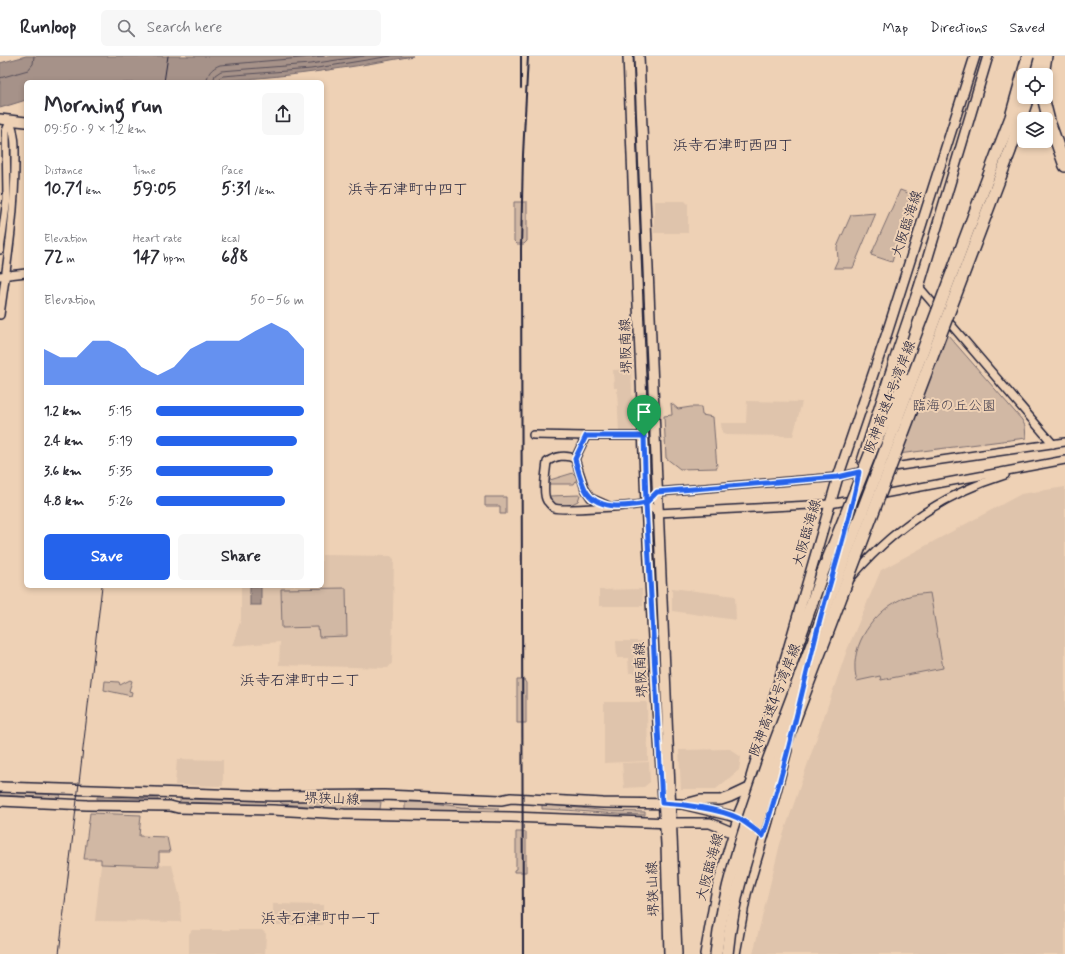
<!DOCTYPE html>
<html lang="en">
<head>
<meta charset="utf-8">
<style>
	body { margin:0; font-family:Mynerve,"Klee One",sans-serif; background:#f7f7f7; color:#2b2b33; height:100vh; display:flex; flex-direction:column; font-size:15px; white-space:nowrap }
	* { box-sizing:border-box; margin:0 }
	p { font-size:13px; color:#7c7c81 }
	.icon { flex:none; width:22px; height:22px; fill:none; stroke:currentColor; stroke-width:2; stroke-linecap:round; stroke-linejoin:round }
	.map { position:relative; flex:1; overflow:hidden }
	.sheet { position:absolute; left:24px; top:24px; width:300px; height:508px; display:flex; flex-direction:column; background:#fff; border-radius:6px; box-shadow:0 2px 6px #0003 }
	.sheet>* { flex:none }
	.fabs { position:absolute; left:1017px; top:12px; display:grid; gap:8px }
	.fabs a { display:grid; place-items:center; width:36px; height:36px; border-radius:6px; background:#fff; box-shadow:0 2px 6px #0003; font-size:20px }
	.pin { position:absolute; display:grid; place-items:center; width:34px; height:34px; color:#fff; margin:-41px -17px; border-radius:50% 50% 50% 0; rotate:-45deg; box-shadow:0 0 4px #0007 }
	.pin .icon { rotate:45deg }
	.round { display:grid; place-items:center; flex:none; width:42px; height:42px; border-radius:6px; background:#f7f7f7 }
	.summary { display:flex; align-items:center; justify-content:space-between; height:68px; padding:0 20px }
	h1 { font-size:22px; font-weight:700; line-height:30px }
	.metrics { display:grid; grid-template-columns:repeat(3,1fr); gap:6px; height:68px; padding:4px 20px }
	.metrics div { display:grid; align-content:center }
	.metrics b { font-size:17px; font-weight:700 }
	.metrics small { font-size:11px; font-weight:400 }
	.metrics p { font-size:11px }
	.chart { height:112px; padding:8px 20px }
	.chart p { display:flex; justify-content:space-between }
	.chart svg { width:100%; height:72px; margin-top:4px; fill:#2563eb; opacity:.7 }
	.primary-button { display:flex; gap:8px; margin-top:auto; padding:8px 20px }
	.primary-button a { flex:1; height:46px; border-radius:6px; background:#2563eb; color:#fff; font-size:16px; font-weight:700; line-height:46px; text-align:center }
	.primary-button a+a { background:#f7f7f7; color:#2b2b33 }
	ul { padding:0 20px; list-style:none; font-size:13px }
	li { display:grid; grid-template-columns:64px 48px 1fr; align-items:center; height:30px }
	li i { height:10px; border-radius:5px; background:#2563eb }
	header { display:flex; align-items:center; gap:24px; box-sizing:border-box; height:56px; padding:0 20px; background:#fff; border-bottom:1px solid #e1e1e2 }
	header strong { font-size:19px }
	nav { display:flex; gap:22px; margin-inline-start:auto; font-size:14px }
	.search { width:280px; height:36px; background:#f7f7f7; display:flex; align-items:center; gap:10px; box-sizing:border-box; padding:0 14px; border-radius:6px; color:#7c7c81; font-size:15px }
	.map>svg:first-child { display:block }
</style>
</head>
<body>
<header>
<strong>Runloop</strong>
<div class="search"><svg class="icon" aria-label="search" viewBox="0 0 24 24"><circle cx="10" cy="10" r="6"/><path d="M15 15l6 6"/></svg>Search here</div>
<nav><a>Map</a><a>Directions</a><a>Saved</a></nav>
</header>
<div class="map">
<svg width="1065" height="898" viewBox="0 0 1065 898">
	<rect width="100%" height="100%" fill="#eed1b5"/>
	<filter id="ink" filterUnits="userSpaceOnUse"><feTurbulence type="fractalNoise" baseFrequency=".025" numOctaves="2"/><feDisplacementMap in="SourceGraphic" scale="8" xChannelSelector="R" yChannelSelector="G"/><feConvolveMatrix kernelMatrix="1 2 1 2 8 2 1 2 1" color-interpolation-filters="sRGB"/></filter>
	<g filter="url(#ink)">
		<g fill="#dfc4ac">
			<polygon points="654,145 685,145 688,148 688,177 654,177"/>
			<polygon points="631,313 634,376 619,377 617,332 614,332 613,314"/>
			<polygon points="747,345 802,346 793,380 725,379 722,376 721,367 746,367"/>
			<polygon points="1065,431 1065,898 753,898 780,788 847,594 881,514 1021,438"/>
			<polygon points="322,499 391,500 394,503 392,607 388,612 279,609 280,586 232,590 241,563 241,530 322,530"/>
			<polygon points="672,532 735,540 736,564 672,555"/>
			<polygon points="642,533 643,550 599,550 599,534"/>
			<polygon points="616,585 643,585 645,617 629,617 628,602 617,602"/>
			<polygon points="604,646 647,646 648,705 604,707"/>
			<polygon points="730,693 741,701 739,714 716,733 681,733 679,694"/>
			<polygon points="177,703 223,704 223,730 175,729"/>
			<polygon points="649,706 650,726 644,731 624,732 622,707"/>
			<polygon points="101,809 172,809 180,842 181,866 95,865"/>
			<polygon points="273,848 323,849 323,869 275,869 273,866"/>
			<polygon points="192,874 262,874 266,878 265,898 189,898 189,878"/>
		</g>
		<g fill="#d1b8a4" stroke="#7a6d70">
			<polygon points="900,134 911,138 892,206 871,199"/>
			<polygon points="514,146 527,146 527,185 524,188 517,188 514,185"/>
			<polygon points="876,157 853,212 834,212 838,203 837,191 851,159"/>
			<polygon points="941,271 1022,364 1025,370 1026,382 890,399"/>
			<polygon points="671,347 678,353 691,351 701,351 702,359 713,361 717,412 680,413 666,402 664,360 672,359"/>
			<polygon points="573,417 576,420 577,423 574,428 549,428 548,426 550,424"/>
			<polygon points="580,439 578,445 570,449 555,448 549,442 549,440"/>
			<polygon points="485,441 506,441 506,458 500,458 500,450 485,450"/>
			<polygon points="346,532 347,580 319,581 318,571 282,572 281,533"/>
			<path d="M 930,537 L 943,612 L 881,624 L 880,620 L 857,625 C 856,621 855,617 855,613 C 853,583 879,551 906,541 C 913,538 922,538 930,537 Z"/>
			<polygon points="130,624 132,625 129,635 132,636 131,640 104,634 105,625 119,626 120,629"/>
			<polygon points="517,624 524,624 526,627 526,667 517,667"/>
			<polygon points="0,736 60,739 61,740 60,742 0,739"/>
			<polygon points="97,741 158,743 158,746 97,743"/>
			<polygon points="180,743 263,745 265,747 263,749 180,746"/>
			<polygon points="342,744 381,746 380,753 348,753 283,748 280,746 282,745"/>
			<polygon points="405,746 425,746 462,751 498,752 498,756 405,754"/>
			<path d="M 542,748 L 608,755 L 645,756 L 645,759 C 611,759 578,754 545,753 L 542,753 Z"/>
			<polygon points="90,757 141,759 139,780 167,781 170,796 159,796 159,810 101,808 101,803 84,803"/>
			<polygon points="516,776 526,776 526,816 514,816 514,814 516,813"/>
		</g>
		<g fill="#a69289" stroke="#71656a">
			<path d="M 26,0 L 413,0 C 339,14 265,24 190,26 C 135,28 81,26 26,26 L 26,44 L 0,52 L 0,7 Z"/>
			<rect x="250" y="530" width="11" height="19"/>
		</g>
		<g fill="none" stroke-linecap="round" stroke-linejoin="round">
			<g stroke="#574f5a" stroke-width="1">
				<polyline points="0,22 28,14 33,8 34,0"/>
				<path d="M 207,26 C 207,17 212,12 220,9 L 324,0"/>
				<polyline points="213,26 215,19 221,15 310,8 364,0"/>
				<polyline points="218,26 219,22 223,20 311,13 391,0"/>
			</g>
			<defs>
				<g id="minor">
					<polyline points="0,194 7,143 6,75 10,65"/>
					<polyline points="0,220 26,217"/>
					<polyline points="919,231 1053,388"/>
					<path d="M 0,259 C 7,208 15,158 15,107 C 15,93 16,79 10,65"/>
					<polyline points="533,379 586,380"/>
					<polyline points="575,403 586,380 643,380"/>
					<polyline points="646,447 658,457 830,448 1065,404"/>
					<path d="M 609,450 L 591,442 L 585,433 L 575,403 C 566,398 555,400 547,406 C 546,415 542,438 547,445 C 549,447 552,451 554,452 C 560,455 640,450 646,447 C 650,444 654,439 657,436 L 838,421 L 859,416 L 1065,386"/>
					<path d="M 850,523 C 891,474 944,438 1005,419"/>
				</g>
				<g id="major">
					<polyline points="628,0 646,447 655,621 666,788 669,898"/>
					<polyline points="639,0 677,898"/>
					<polyline points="0,63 26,66"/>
					<polyline points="862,405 898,293 919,231 988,0"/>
					<polyline points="831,525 848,464"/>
					<polyline points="751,721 838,421 887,277 975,0"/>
					<polyline points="0,731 274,740 384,739 501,744 511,742 603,747 682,748 728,759 738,762 742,765"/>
					<polyline points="0,745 87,749 170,750 178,752 273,754 344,758 511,761 672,767 710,767 734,777 738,777"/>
					<polyline points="685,748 700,744 721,744 730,741 747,733"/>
					<polyline points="705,898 717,832 740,756"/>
					<polyline points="735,898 746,838 768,765 787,694"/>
				</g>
				<g id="highway">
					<polyline points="1034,19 1038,0"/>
					<polyline points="1043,19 1046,0"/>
					<polyline points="1043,41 1049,65 1065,110"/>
					<polyline points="738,762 763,702 798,586 822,518"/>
				</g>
			</defs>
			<use href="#minor" stroke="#22223b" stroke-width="10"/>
			<use href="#major" stroke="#22223b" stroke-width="12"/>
			<use href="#highway" stroke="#22223b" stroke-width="14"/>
			<use href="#minor" stroke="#eed1b5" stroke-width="7"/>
			<use href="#major" stroke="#eed1b5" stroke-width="9"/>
			<use href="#highway" stroke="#eed1b5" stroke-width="11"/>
			<g stroke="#22223b" stroke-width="1">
				<polyline points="164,26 168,0"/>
				<polyline points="59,898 102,530"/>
			</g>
			<g stroke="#22223b" stroke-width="2">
				<polyline points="521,0 521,32"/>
				<polyline points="523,898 521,193 523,99 528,0"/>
			</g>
			<defs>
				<g id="highway-bridge">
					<polyline points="822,518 873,391 905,324"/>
					<path d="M 716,898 C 723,832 746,768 768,705 L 998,95 L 1011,61 L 1028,0"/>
					<path d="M 727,898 C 733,833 756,771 777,710 L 1010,95 L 1028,41"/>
				</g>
			</defs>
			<use href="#highway-bridge" stroke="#22223b" stroke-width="14" stroke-linecap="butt"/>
			<use href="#highway-bridge" stroke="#eed1b5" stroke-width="11"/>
		</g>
	</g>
	<g fill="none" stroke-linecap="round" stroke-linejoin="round" filter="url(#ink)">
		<defs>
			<path id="route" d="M 644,380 L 586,380 L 575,403 C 578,413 580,423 585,433 C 596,455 626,451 646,447 L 662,747 C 682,748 720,753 738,762 C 747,767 755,774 763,780 C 787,708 802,633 821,560 C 834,512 850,465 859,416 L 838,421 L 657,436 L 646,447 L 644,380"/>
		</defs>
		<use href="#route" stroke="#fff" stroke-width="8"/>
		<use href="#route" stroke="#2563eb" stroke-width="5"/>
	</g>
	<g text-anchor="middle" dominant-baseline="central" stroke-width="4" stroke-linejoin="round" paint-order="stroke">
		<g font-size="14" fill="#22223b" stroke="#eed1b5">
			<text transform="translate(907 168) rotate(-72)">大阪臨海線</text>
			<text transform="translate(626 290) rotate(-92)">堺阪南線</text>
			<text transform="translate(890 341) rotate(-69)">阪神高速4号湾岸線</text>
			<text transform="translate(807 477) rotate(-74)">大阪臨海線</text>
			<text transform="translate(641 614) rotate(-93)">堺阪南線</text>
			<text transform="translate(775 644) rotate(-69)">阪神高速4号湾岸線</text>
			<text transform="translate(332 743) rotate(2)">堺狭山線</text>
			<text transform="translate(710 811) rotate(-75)">大阪臨海線</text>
			<text transform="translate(653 833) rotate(-92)">堺狭山線</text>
		</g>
		<g font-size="14" fill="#454050" stroke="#eed1b5">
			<text x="954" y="350">臨海の丘公園</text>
		</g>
		<g font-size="15" fill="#22223b" stroke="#eed1b5">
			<text x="733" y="90">浜寺石津町西四丁</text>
			<text x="408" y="134">浜寺石津町中四丁</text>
			<text x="300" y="625">浜寺石津町中二丁</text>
			<text x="321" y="863">浜寺石津町中一丁</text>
		</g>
	</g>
</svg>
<div class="fabs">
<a><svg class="icon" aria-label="locate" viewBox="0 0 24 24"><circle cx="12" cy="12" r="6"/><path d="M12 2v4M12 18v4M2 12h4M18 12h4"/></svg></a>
<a><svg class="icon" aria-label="layers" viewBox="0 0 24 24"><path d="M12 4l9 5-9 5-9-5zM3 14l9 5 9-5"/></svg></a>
</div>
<div class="pin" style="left:644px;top:380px;background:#1e9e55"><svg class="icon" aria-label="arrive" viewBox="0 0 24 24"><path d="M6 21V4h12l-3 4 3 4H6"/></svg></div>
<section class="sheet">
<div class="summary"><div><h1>Morning run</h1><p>09:50 · 9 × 1.2 km</p></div><a class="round"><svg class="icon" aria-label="share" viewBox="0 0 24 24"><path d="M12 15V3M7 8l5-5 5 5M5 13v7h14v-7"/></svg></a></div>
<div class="metrics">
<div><p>Distance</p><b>10.71<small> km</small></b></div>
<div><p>Time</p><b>59:05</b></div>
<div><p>Pace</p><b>5:31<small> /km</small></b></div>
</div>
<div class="metrics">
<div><p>Elevation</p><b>72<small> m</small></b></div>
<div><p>Heart rate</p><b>147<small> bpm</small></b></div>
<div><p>kcal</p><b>688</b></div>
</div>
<div class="chart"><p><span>Elevation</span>50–56 m</p>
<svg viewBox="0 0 160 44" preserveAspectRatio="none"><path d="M0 44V22L10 27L20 27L30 17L40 17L50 22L60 33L70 38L80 33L90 22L100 17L110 17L120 17L130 11L140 6L150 11L160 22V44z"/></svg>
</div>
<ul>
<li><b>1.2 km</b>5:15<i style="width:100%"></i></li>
<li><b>2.4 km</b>5:19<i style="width:95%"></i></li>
<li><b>3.6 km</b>5:35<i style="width:79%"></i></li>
<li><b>4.8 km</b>5:26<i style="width:87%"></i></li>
</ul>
<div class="primary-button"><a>Save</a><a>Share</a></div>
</section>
</div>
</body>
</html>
